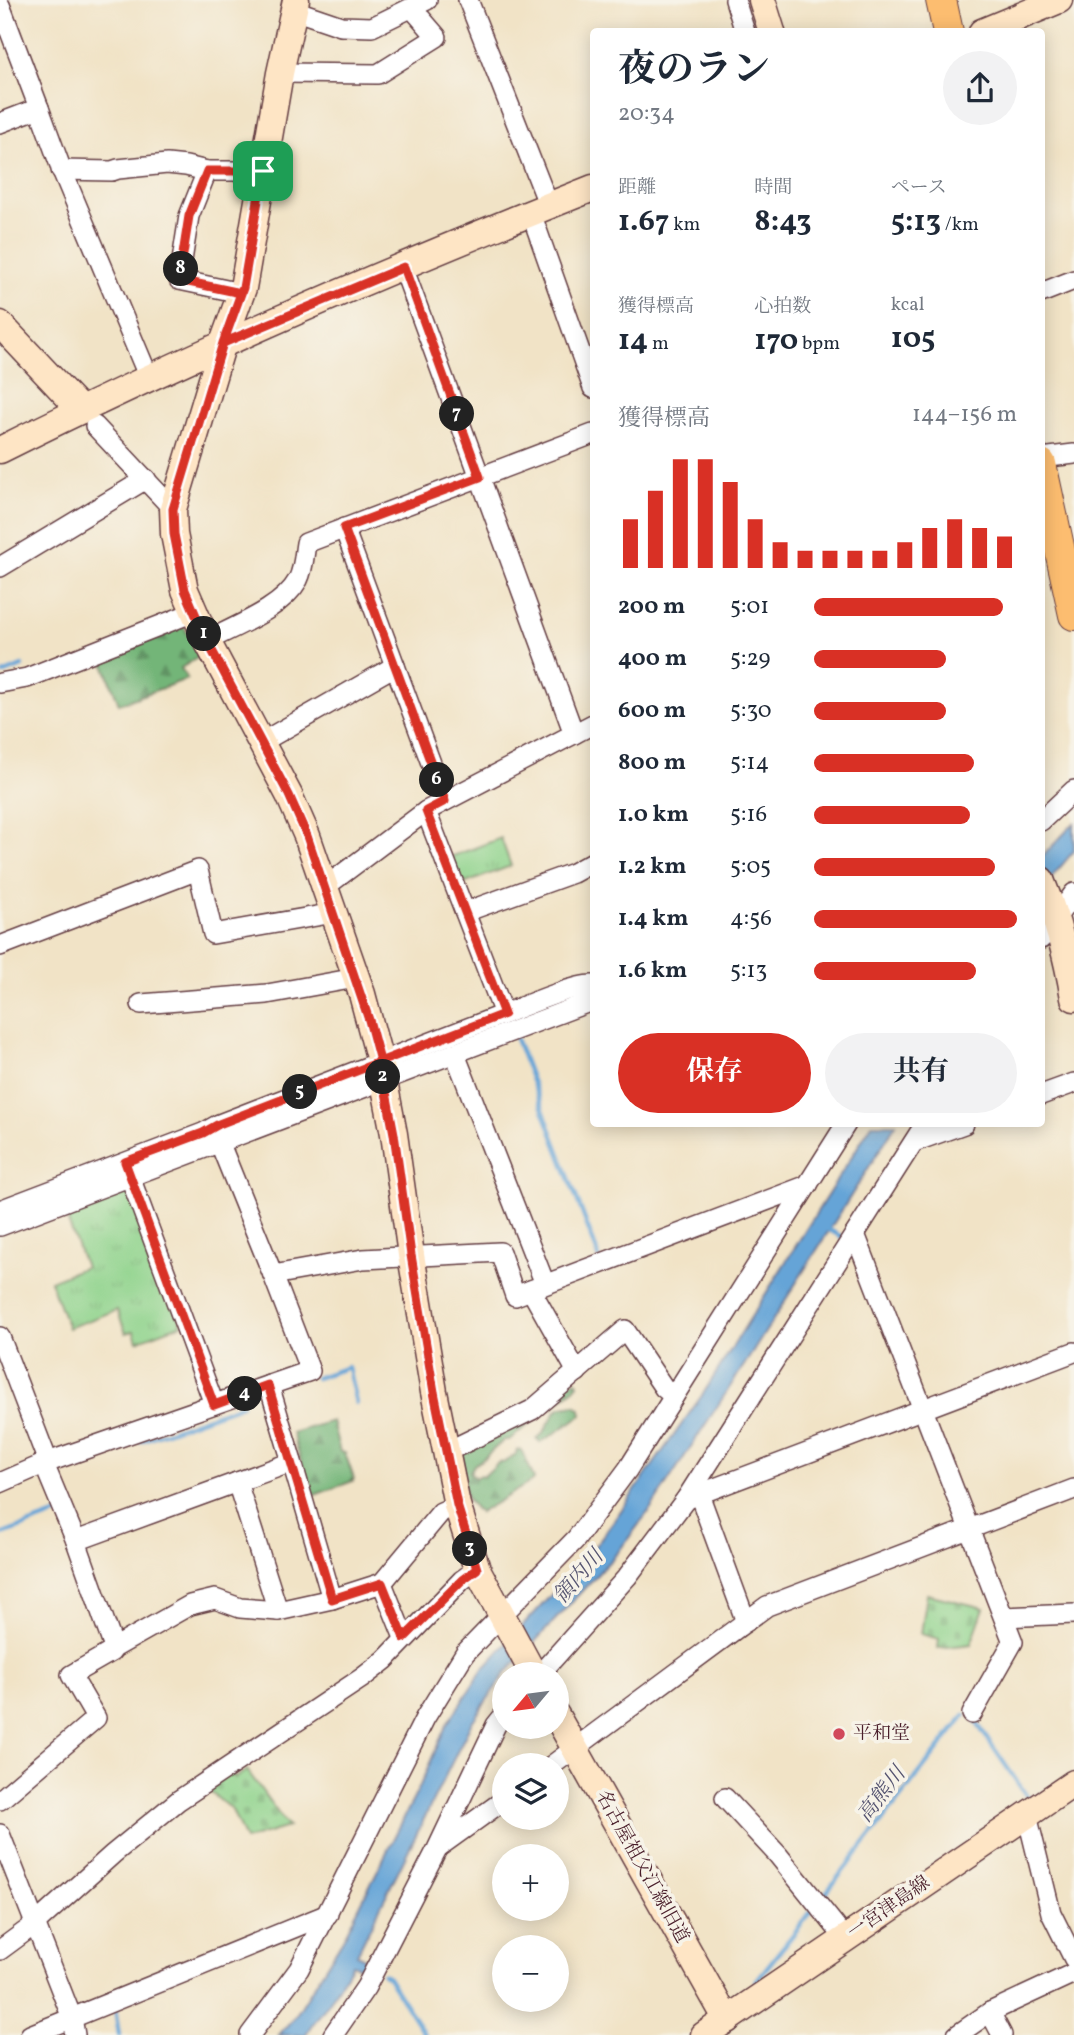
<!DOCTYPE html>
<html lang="ja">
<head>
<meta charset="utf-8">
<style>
	body { margin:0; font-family:Vollkorn,"Noto Serif JP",serif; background:#f2f2f3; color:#1f2937; height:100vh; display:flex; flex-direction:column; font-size:26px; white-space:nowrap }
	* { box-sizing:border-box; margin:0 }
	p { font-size:23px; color:#747a83 }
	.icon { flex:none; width:38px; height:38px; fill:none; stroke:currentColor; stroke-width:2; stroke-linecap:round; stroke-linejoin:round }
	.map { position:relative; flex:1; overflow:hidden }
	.details { position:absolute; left:590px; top:28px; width:455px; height:1099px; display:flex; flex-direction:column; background:#fff; border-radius:7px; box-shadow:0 4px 18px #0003 }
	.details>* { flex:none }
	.needle { width:46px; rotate:241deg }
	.tools { position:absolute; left:492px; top:1662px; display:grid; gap:14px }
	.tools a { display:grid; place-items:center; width:77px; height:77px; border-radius:50%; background:#fff; box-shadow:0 4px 18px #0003; font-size:35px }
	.pin { position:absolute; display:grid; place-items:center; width:60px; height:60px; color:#fff; margin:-30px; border-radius:14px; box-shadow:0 4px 10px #0006 }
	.km { position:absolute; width:35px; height:35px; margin:-18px; border-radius:50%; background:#222; color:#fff; font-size:19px; line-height:35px; text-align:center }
	.round { display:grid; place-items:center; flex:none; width:74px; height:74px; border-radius:37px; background:#f2f2f3 }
	.headline { display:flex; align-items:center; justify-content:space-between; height:119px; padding:0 28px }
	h1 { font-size:38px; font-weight:700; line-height:52px }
	.figures { display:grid; grid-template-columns:repeat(3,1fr); gap:10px; height:119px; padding:7px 28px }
	.figures div { display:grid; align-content:center }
	.figures b { font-size:30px; font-weight:700 }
	.figures small { font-size:19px; font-weight:400 }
	.figures p { font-size:19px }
	.chart { height:196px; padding:14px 28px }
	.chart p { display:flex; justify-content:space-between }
	.chart svg { width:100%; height:126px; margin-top:7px; stroke:#d93025; stroke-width:6 }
	.primary-button { display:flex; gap:14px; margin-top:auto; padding:14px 28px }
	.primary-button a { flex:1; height:80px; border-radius:42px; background:#d93025; color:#fff; font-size:28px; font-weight:700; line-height:80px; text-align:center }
	.primary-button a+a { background:#f2f2f3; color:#1f2937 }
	ul { padding:0 28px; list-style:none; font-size:23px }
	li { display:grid; grid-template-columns:112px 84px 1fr; align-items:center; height:52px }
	li i { height:18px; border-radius:9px; background:#d93025 }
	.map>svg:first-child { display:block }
</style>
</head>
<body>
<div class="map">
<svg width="1074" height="2035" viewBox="0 0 1074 2035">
	<defs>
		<pattern id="grass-tufts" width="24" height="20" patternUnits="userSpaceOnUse" patternTransform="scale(1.75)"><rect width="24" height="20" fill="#8fd38c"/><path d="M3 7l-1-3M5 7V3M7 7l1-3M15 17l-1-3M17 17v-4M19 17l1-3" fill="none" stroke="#7db579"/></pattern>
		<pattern id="forest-firs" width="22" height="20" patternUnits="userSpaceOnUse" patternTransform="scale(1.75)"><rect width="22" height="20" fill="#73b578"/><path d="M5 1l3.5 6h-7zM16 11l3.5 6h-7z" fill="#609363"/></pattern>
		<pattern id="cemetery-stones" width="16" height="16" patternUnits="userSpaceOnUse" patternTransform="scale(1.75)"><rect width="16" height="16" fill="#8fd38c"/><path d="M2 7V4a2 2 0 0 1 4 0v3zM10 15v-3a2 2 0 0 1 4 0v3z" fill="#7db579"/></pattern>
	</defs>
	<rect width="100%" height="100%" fill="#f7f3e8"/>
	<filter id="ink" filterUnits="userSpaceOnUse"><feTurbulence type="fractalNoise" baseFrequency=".0143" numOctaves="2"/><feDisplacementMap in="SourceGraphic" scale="14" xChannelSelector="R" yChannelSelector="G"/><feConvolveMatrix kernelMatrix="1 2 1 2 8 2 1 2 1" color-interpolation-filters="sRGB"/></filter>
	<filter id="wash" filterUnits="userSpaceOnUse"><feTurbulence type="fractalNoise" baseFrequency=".00686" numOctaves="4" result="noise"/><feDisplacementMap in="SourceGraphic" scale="28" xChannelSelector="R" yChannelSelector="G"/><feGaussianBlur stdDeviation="1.57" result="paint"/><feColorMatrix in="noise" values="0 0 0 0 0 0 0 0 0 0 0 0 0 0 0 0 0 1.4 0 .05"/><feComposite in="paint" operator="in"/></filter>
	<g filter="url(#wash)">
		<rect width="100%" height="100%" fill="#f1e3c6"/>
		<g fill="url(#grass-tufts)" stroke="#6c795c" stroke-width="2">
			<polygon points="501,838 511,866 461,885 450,857"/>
			<polygon points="129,1183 182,1324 137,1341 134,1331 126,1333 117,1310 68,1328 50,1281 85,1267 63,1208"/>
		</g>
		<g fill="url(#forest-firs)" stroke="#5e6a52" stroke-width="2">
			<path d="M 178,623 C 188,628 186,634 192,642 C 196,648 198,649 200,656 L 181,668 L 187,679 L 119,704 L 100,653 Z"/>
			<path d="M 576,1380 L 578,1384 L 572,1391 L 509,1440 L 504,1440 L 484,1458 L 474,1465 L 470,1472 L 475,1478 L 480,1475 L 483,1477 L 499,1462 L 503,1463 L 516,1454 L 517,1450 L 521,1450 C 523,1453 534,1477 534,1480 L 479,1513 L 467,1499 L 456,1454 Z"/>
			<polygon points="575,1405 581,1410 582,1415 540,1443 537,1440 544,1432 556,1411 562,1407"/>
			<polygon points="332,1421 340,1452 345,1453 354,1479 353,1481 312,1496 292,1433"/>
		</g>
		<g fill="url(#cemetery-stones)" stroke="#6c795c" stroke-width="2">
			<polygon points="927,1594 984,1608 971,1644 938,1648 939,1639 921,1634"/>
			<polygon points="229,1770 235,1778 247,1770 288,1827 245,1840 232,1810 210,1792 206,1786"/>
		</g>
		<g fill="#65a4d7" stroke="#586281" stroke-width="2">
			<polygon points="1074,823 1074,851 1056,872 1041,893 1041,858"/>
			<polygon points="872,1124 896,1124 754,1350 649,1511 618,1552 504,1675 472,1722 357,1954 368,1960 364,1969 352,1964 330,2001 305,2035 279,2035 296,2015 343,1939 419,1788 446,1726 483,1669 589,1554 615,1519 703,1394"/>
		</g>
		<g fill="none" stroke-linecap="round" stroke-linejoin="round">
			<g stroke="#65a4d7" stroke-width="4.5">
				<polyline points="3,674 22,666"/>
				<polyline points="515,1036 599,1257"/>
				<polyline points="824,1227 842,1237"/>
				<polyline points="316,1378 348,1367 356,1403"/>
				<polyline points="141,1441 242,1405"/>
				<polyline points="55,1473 56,1471 110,1452"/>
				<polyline points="0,1535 58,1514"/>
				<polyline points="974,1719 1028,1798"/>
				<polyline points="822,1898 965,1715"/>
				<polyline points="383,1974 388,1977 425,2035"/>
				<polyline points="756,1981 814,1908"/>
				<polyline points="115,2008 119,2035"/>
			</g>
		</g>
	</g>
	<g filter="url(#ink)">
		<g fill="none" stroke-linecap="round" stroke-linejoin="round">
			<defs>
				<g id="street">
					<polyline points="468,0 549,206"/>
					<polyline points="735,0 745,32"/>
					<polyline points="0,5 39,108 0,123"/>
					<polyline points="294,10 341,26 372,27 427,0"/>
					<polyline points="280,73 378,74 437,37 412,8"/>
					<polyline points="39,108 61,168 149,378"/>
					<polyline points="61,170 112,171 118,169 167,164 186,166 207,171 263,171"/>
					<polyline points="207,171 189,216 179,280 241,293"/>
					<polyline points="531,213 593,388"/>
					<polyline points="403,267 574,734"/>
					<polyline points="1041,293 1074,280"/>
					<polyline points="95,426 173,509"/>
					<polyline points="1041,458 1074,454"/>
					<polyline points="344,528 445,801"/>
					<polyline points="0,567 146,479"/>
					<path d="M 207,641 C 235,626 282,609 298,580 C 304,568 304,555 306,543 L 593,434"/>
					<polyline points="0,683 27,678 194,612"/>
					<polyline points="260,743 395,666"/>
					<polyline points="1041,821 1074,790"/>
					<polyline points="325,887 426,811 593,724"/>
					<polyline points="465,912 573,873 593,862"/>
					<polyline points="1041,939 1074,893"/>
					<polyline points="0,946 198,870 213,934 334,913"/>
					<polyline points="141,1004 267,994 356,978"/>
					<path d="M 504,1014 C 524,1006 575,984 593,985"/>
					<polyline points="455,1054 545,1284"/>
					<polyline points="1041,1095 1074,1083"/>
					<polyline points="914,1142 964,1124"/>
					<polyline points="220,1144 273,1275"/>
					<polyline points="126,1166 214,1404"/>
					<polyline points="0,1210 203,1133 219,1124 504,1014 426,811"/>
					<polyline points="0,1226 589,1002 593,1003"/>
					<polyline points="855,1234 1013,1642 972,1714"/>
					<polyline points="531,1290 577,1372"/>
					<polyline points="0,1337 48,1462"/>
					<polyline points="269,1385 292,1462"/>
					<polyline points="446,1452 532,1410 625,1330 664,1388 674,1396"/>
					<polyline points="44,1464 76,1541 114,1648"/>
					<polyline points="237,1482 278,1611 332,1599"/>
					<polyline points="0,1483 48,1462 310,1371 273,1275 363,1259 500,1252 515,1296 808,1185"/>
					<polyline points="699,1494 746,1622"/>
					<polyline points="686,1499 1074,1352"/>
					<polyline points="76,1541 292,1462 332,1599 382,1583 404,1638"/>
					<polyline points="382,1583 441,1512 457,1505"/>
					<polyline points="1004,1617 1074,1614"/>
					<polyline points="539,1675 627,1577 686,1499 925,1124"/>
					<polyline points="551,1766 767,1606 1074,1489"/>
					<polyline points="725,1798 778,1855 845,1938"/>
					<polyline points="0,1800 96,1718 71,1675 111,1652 114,1648 190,1605 215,1599 240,1608 278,1611"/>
					<polyline points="1027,1815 1051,1913 1074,1959"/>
					<polyline points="0,1834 72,2018 75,2035"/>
					<polyline points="440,1846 504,1800"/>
					<polyline points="0,1950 34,1925 113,1854 179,1800 362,1678 385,1660 462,1580 477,1569"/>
					<polyline points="990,2012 1002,2035"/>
					<polyline points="30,2035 328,1914"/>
					<polyline points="250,2035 299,1969 425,1718 465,1653 576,1539 628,1469 846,1124"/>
					<polyline points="333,2035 366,1987 437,1849 496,1725 504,1715"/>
					<polyline points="957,2035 990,2012 1074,1973"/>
				</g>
				<g id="secondary">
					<polyline points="296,0 280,73 243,288 223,343 173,509 174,534 185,590 207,641 289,795 307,836 362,994 380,1061 394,1134 411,1255 434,1392 457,1505 477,1569 534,1675"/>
					<polyline points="762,0 772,32"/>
					<polyline points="982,32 1059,0"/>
					<polyline points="0,324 81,410"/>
					<path d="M 0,450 C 193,353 392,268 593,188"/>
					<path d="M 1041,880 C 1057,918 1067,956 1074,998"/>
					<polyline points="556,1715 727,2020"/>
					<polyline points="704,2035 1074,1783"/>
				</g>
				<g id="primary">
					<polyline points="941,0 948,32"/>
					<polyline points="1041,464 1074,615"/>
				</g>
			</defs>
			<use href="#street" stroke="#633c42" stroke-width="22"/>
			<use href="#secondary" stroke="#633c42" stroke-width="29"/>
			<use href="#primary" stroke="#633c42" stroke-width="32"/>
			<use href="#street" stroke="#fff" stroke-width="19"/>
			<use href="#secondary" stroke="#fee5c5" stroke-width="26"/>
			<use href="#primary" stroke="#fcbd6f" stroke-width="30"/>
		</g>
	</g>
	<g fill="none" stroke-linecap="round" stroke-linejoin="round" filter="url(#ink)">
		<defs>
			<polyline id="route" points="263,171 243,288 223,343 173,509 174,534 185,590 207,641 289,795 307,836 369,1020 380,1061 394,1134 411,1255 434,1392 457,1505 477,1569 462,1580 404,1638 382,1583 332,1599 268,1385 214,1405 125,1162 203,1133 219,1124 504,1014 426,811 445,801 344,528 480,477 404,267 223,343 241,293 179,280 189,216 207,171 263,171"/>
		</defs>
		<use href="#route" stroke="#fff" stroke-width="14"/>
		<use href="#route" stroke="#d93025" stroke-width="9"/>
	</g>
	<circle fill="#d1495b" stroke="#f7f3e8" stroke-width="2.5" cx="839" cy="1734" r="7"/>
	<g text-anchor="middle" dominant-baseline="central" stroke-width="7" stroke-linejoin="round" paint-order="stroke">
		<g font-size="19" fill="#4a1f2b" stroke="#f7f3e8" text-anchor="start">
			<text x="853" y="1734">平和堂</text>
		</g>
		<g font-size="19" fill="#4a1f2b" stroke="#f7f3e8">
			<text transform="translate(642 1867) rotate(61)">名古屋祖父江線旧道</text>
			<text transform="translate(889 1908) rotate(-35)">一宮津島線</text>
		</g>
		<g font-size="21" font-style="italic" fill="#555470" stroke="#f7f3e8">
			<text transform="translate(579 1577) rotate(-49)">領内川</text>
			<text transform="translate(882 1795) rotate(-52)">高熊川</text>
		</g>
	</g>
</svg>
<div class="tools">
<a><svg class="needle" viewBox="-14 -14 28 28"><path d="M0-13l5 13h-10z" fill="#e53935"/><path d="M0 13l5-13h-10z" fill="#747a83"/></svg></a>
<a><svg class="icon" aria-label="layers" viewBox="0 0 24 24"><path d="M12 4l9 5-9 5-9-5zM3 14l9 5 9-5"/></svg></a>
<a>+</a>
<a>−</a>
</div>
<div class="pin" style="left:263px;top:171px;background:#1e9e55"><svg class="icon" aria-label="arrive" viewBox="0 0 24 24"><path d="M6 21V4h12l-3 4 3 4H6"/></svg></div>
<b class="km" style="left:204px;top:634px">1</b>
<b class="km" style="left:383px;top:1077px">2</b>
<b class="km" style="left:470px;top:1549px">3</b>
<b class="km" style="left:245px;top:1394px">4</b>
<b class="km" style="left:300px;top:1092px">5</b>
<b class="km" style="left:437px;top:780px">6</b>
<b class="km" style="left:457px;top:414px">7</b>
<b class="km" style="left:181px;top:269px">8</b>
<section class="details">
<div class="headline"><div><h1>夜のラン</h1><p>20:34</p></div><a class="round"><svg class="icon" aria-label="share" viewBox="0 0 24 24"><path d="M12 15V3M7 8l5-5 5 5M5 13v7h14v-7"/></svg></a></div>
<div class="figures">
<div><p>距離</p><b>1.67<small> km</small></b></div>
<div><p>時間</p><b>8:43</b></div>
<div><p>ペース</p><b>5:13<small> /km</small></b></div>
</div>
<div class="figures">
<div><p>獲得標高</p><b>14<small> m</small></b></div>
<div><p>心拍数</p><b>170<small> bpm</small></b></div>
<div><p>kcal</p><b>105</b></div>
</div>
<div class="chart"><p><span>獲得標高</span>144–156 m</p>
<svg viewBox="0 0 160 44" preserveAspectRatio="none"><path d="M5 44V27M15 44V17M25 44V6M35 44V6M45 44V14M55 44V27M65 44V35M75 44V38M85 44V38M95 44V38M105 44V38M115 44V35M125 44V30M135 44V27M145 44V30M155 44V33"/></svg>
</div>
<ul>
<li><b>200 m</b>5:01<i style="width:93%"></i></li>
<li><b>400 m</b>5:29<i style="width:65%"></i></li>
<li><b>600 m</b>5:30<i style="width:65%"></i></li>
<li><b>800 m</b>5:14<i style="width:79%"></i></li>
<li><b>1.0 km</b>5:16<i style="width:77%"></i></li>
<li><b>1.2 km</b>5:05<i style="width:89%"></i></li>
<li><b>1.4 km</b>4:56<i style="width:100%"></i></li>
<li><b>1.6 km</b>5:13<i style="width:80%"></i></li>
</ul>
<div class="primary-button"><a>保存</a><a>共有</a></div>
</section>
</div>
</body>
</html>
